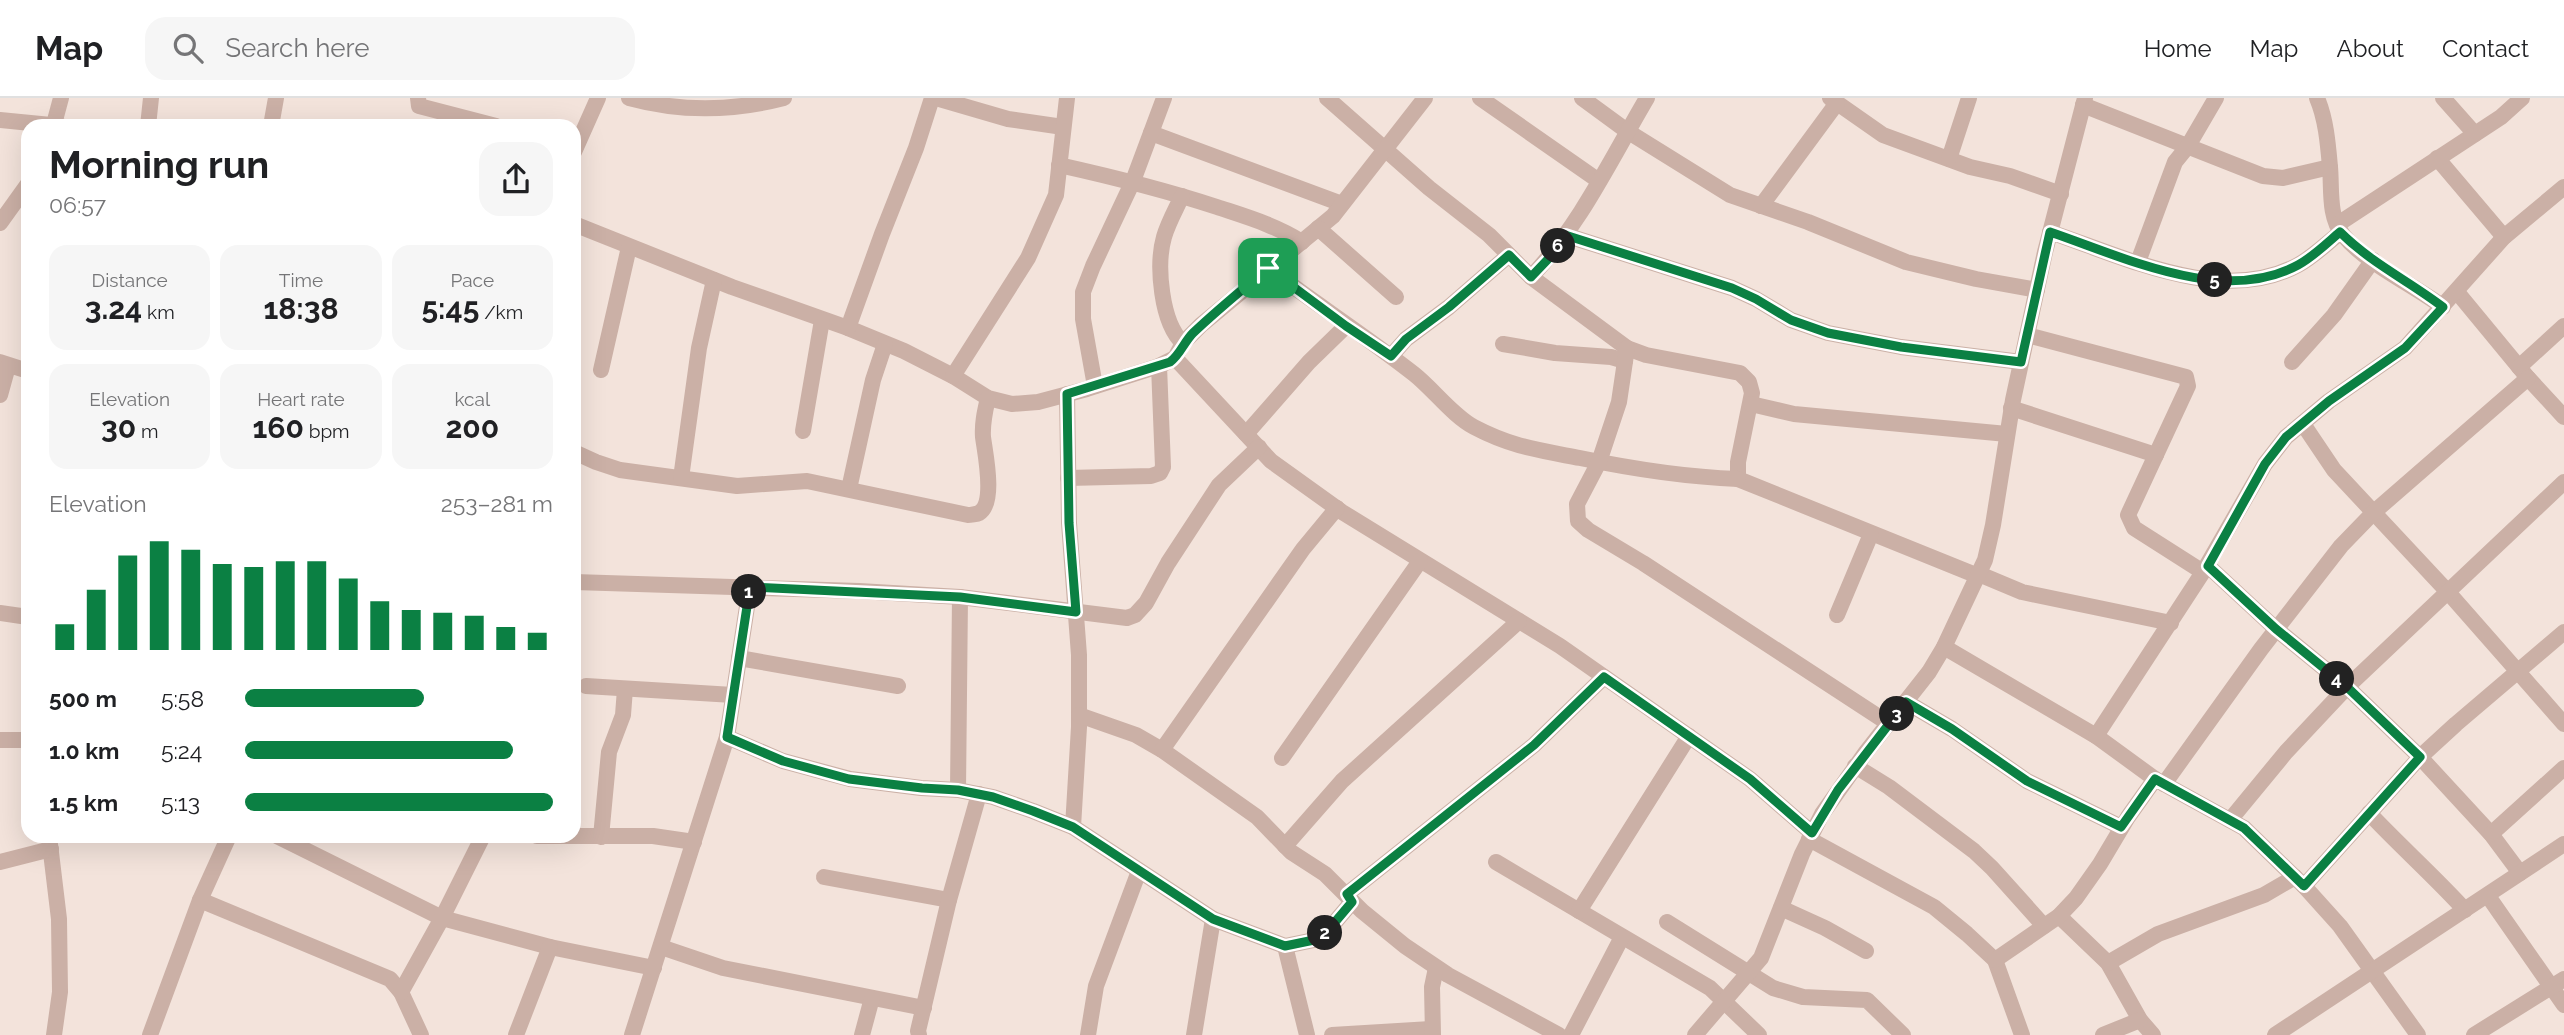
<!DOCTYPE html>
<html lang="en">
<head>
<meta charset="utf-8">
<style>
	body { margin:0; font-family:Raleway,sans-serif; background:#f6f6f6; color:#202124; height:100vh; display:flex; flex-direction:column; font-size:26px; white-space:nowrap }
	* { box-sizing:border-box; margin:0 }
	p { font-size:23px; color:#757577 }
	.icon { flex:none; width:38px; height:38px; fill:none; stroke:currentColor; stroke-width:2; stroke-linecap:round; stroke-linejoin:round }
	.map { position:relative; flex:1; overflow:hidden }
	.drawer { position:absolute; left:21px; top:21px; width:560px; height:724px; display:flex; flex-direction:column; background:#fff; border-radius:21px; box-shadow:0 7px 28px #0002 }
	.drawer>* { flex:none }
	.pin { position:absolute; display:grid; place-items:center; width:60px; height:60px; color:#fff; margin:-30px; border-radius:14px; box-shadow:0 4px 10px #0006 }
	.km { position:absolute; width:35px; height:35px; margin:-18px; border-radius:50%; background:#222; color:#fff; font-size:19px; line-height:35px; text-align:center }
	.round { display:grid; place-items:center; flex:none; width:74px; height:74px; border-radius:21px; background:#f6f6f6 }
	.overview { display:flex; align-items:center; justify-content:space-between; height:119px; padding:0 28px }
	h1 { font-size:38px; font-weight:700; line-height:52px }
	.figures { display:grid; grid-template-columns:repeat(3,1fr); gap:10px; height:119px; padding:7px 28px }
	.figures div { display:grid; align-content:center; border-radius:18px; background:#f6f6f6; text-align:center }
	.figures b { font-size:30px; font-weight:700 }
	.figures small { font-size:19px; font-weight:400 }
	.figures p { font-size:19px }
	.chart { height:196px; padding:14px 28px }
	.chart p { display:flex; justify-content:space-between }
	.chart svg { width:100%; height:126px; margin-top:7px; stroke:#0b8043; stroke-width:6 }
	ul { padding:0 28px; list-style:none; font-size:23px }
	li { display:grid; grid-template-columns:112px 84px 1fr; align-items:center; height:52px }
	li i { height:18px; border-radius:9px; background:#0b8043 }
	header { display:flex; align-items:center; gap:42px; box-sizing:border-box; height:98px; padding:0 35px; background:#fff; border-bottom:2px solid #e0e0e0 }
	header strong { font-size:33px }
	nav { display:flex; gap:38px; margin-inline-start:auto; font-size:24px }
	.search { width:490px; height:63px; background:#f6f6f6; display:flex; align-items:center; gap:18px; box-sizing:border-box; padding:0 24px; border-radius:21px; color:#757577; font-size:26px }
	.map>svg:first-child { display:block }
</style>
</head>
<body>
<header>
<strong>Map</strong>
<div class="search"><svg class="icon" aria-label="search" viewBox="0 0 24 24"><circle cx="10" cy="10" r="6"/><path d="M15 15l6 6"/></svg>Search here</div>
<nav><a>Home</a><a>Map</a><a>About</a><a>Contact</a></nav>
</header>
<div class="map">
<svg width="2564" height="937" viewBox="0 0 2564 937">
	<rect width="100%" height="100%" fill="#f3e3db"/>
	<g fill="none" stroke-linecap="round" stroke-linejoin="round">
		<g stroke="#cbb0a6" stroke-width="16">
			<polyline points="418,0 419,8 496,28"/>
			<path d="M 629,0 C 680,14 733,13 784,0"/>
			<polyline points="936,0 1008,21 1063,29"/>
			<polyline points="1327,0 1429,90 1489,137 1531,179 1627,250 1646,257 1740,275 1749,284 1752,295 1738,364 1738,381 1978,478"/>
			<polyline points="1480,0 1599,83"/>
			<polyline points="1582,0 1627,33 1730,97 1808,124 1906,164 1976,181 2037,192"/>
			<polyline points="1830,0 1883,37 1970,69 2010,78 2061,96"/>
			<path d="M 2317,0 C 2326,21 2328,46 2330,69 C 2332,90 2328,119 2343,137 C 2367,166 2412,186 2443,209"/>
			<polyline points="2443,0 2475,36"/>
			<polyline points="2083,7 2263,78 2283,80 2330,69"/>
			<polyline points="0,22 61,28"/>
			<polyline points="54,26 61,0"/>
			<polyline points="148,28 151,0"/>
			<polyline points="271,28 276,0"/>
			<polyline points="1151,35 1342,106"/>
			<polyline points="574,54 598,0"/>
			<polyline points="2437,60 2504,139"/>
			<polyline points="1949,61 1969,0"/>
			<path d="M 1059,67 C 1113,79 1165,92 1217,109 C 1247,119 1275,127 1302,144"/>
			<path d="M 1182,98 C 1176,111 1168,125 1164,139 C 1156,167 1161,225 1183,245"/>
			<polyline points="1761,108 1837,5"/>
			<polyline points="0,125 28,86"/>
			<polyline points="574,126 732,189 848,230 904,253 953,278 988,300 1012,306 1038,304 1087,291 1159,268 1175,260 1183,245 1201,227 1333,118 1425,0"/>
			<polyline points="2338,126 2501,19 2522,0"/>
			<polyline points="1318,130 1396,199"/>
			<path d="M 2050,134 C 2124,159 2223,208 2298,167 C 2313,159 2327,145 2341,134"/>
			<polyline points="1565,137 1732,190 1756,201 1791,222 1828,235 1901,249 2021,264"/>
			<polyline points="2138,164 2175,64 2188,48 2216,0"/>
			<path d="M 1268,170 C 1316,206 1367,239 1414,276 C 1433,291 1453,318 1474,329 C 1512,349 1538,352 1580,360 C 1633,371 1684,379 1738,381"/>
			<path d="M 1531,179 C 1580,127 1611,61 1647,0"/>
			<polyline points="2457,194 2528,280 2564,319"/>
			<polyline points="848,230 882,136 916,50 932,0"/>
			<polyline points="2027,237 2186,279 2188,288 2128,417 2134,430 2203,474"/>
			<polyline points="1503,246 1555,255 1611,259 1625,263"/>
			<polyline points="1627,250 1619,304 1599,364 1577,406 1578,423 1588,432 1643,465 1888,625"/>
			<polyline points="1391,258 1406,241 1449,209 1509,157"/>
			<polyline points="1175,260 1271,363 1342,414 1560,548 1750,681 1812,735"/>
			<polyline points="0,264 28,273"/>
			<polyline points="2292,264 2334,217 2373,162"/>
			<polyline points="2519,269 2564,228"/>
			<polyline points="601,272 629,149"/>
			<polyline points="953,278 1028,160 1056,97 1067,0"/>
			<polyline points="1095,288 1083,221 1083,194 1093,168 1133,83 1164,0"/>
			<polyline points="1067,296 1069,425 1079,557 1079,629 1073,729"/>
			<polyline points="0,297 8,268"/>
			<polyline points="1751,306 1794,316 2007,336"/>
			<polyline points="2011,310 2156,357"/>
			<polyline points="2303,326 2334,372 2447,493 2564,626"/>
			<polyline points="803,333 822,222"/>
			<polyline points="1246,336 1309,264 1346,228"/>
			<path d="M 574,354 L 596,364 L 620,372 L 737,388 L 807,383 L 968,417 C 970,417 977,416 979,415 C 996,405 985,355 983,339 C 982,325 985,313 988,300"/>
			<polyline points="681,380 699,250 714,182"/>
			<polyline points="1068,380 1151,378 1160,375 1163,369 1159,268"/>
			<polyline points="849,391 873,282 885,246"/>
			<polyline points="2208,468 2276,531 2347,589 2420,659 2491,736 2520,775"/>
			<polyline points="1979,476 2022,494 2171,525"/>
			<polyline points="574,484 859,493 960,499 1127,520 1135,517 1146,505 1168,465 1219,387 1259,349"/>
			<polyline points="0,515 28,519"/>
			<polyline points="1837,517 1871,436"/>
			<polyline points="1944,549 2096,638 2155,681 2244,730 2304,788 2340,828 2418,937"/>
			<polyline points="739,560 898,588"/>
			<polyline points="586,588 733,597"/>
			<polyline points="1906,604 1952,631 2027,683 2121,729"/>
			<polyline points="1079,617 1136,637 1162,652 1257,719 1291,754 1325,776 1362,813 1405,848 1448,877 1559,937"/>
			<polyline points="2096,638 2203,474 2265,366 2286,339 2329,303 2405,250 2504,139 2564,89"/>
			<polyline points="727,639 783,663 850,681 921,690 958,692 993,699 1033,713 1073,729 1213,821 1285,848 1314,842 1324,837 1352,804"/>
			<polyline points="0,642 28,642"/>
			<polyline points="1162,652 1303,451 1337,410"/>
			<polyline points="1282,660 1420,463"/>
			<polyline points="1855,668 1889,689 1974,753 1992,770 2044,828"/>
			<polyline points="2164,686 2261,551 2341,448 2374,414 2528,280"/>
			<polyline points="958,692 960,499"/>
			<path d="M 2369,715 C 2400,748 2434,778 2465,812"/>
			<polyline points="2230,722 2286,654 2347,589 2564,384"/>
			<polyline points="2491,736 2564,670"/>
			<polyline points="49,738 59,821 60,894 54,937"/>
			<polyline points="277,738 442,820 550,849 654,870"/>
			<polyline points="537,738 653,738 694,744"/>
			<polyline points="601,739 609,654 623,617 625,591"/>
			<polyline points="1809,741 1934,809 1967,836 1995,862 2022,937"/>
			<polyline points="1285,748 1342,683 1519,523"/>
			<polyline points="0,764 51,751"/>
			<polyline points="1496,764 1710,890 1759,937"/>
			<polyline points="824,779 949,802"/>
			<polyline points="2304,788 2420,659 2456,626 2564,534"/>
			<polyline points="1347,796 1534,647 1604,579"/>
			<polyline points="2488,798 2564,907"/>
			<polyline points="200,802 390,881 401,894 421,937"/>
			<polyline points="1781,810 1825,830 1866,853"/>
			<polyline points="1579,813 1689,638"/>
			<polyline points="2059,818 2108,865 2140,922 2153,937"/>
			<polyline points="1667,824 1773,890 1803,899 1867,902 1903,937"/>
			<polyline points="1285,848 1307,937"/>
			<polyline points="661,849 723,870 924,910"/>
			<polyline points="1995,862 2059,818 2076,800 2100,766 2128,719 2155,681"/>
			<polyline points="2108,865 2158,836 2264,797 2295,779"/>
			<polyline points="401,894 442,820 483,738"/>
			<polyline points="150,937 200,802 229,738"/>
			<polyline points="516,937 550,849"/>
			<polyline points="632,937 727,639 750,489"/>
			<polyline points="862,937 872,900"/>
			<polyline points="919,937 918,933 949,802 979,696"/>
			<polyline points="1088,937 1096,888 1139,773"/>
			<polyline points="1194,937 1213,821"/>
			<polyline points="1332,937 1431,931"/>
			<polyline points="1433,937 1432,889 1436,870"/>
			<polyline points="1571,937 1622,839"/>
			<polyline points="1695,937 1761,860 1802,756 1822,716 1866,654 1929,574 1944,549 1985,462 1993,427 2013,302 2045,154 2085,0"/>
			<polyline points="2103,937 2140,922"/>
			<polyline points="2275,937 2564,746"/>
			<polyline points="2474,937 2564,881"/>
		</g>
	</g>
	<g fill="none" stroke-linecap="round" stroke-linejoin="round">
		<defs>
			<path id="route" d="M 2050,134 C 2124,159 2222,208 2298,167 C 2313,159 2327,145 2340,134 C 2371,165 2409,183 2443,209 L 2405,250 L 2329,303 L 2286,339 L 2265,366 L 2208,468 L 2276,531 L 2347,589 L 2420,659 L 2304,788 L 2244,730 L 2155,681 L 2121,729 L 2027,683 L 1952,631 L 1906,604 L 1838,692 L 1812,735 L 1750,681 L 1604,579 L 1534,647 L 1347,796 L 1352,804 L 1324,837 L 1314,842 L 1285,848 L 1213,821 L 1073,729 L 1033,713 L 993,699 L 958,692 L 922,690 L 849,681 L 783,663 L 727,639 L 750,489 L 960,499 L 1076,514 L 1069,425 L 1067,296 L 1170,264 C 1180,257 1184,244 1193,235 C 1217,212 1243,191 1268,170 L 1346,228 L 1391,258 L 1406,241 L 1449,209 L 1509,157 L 1531,179 L 1553,156 L 1565,137 L 1732,190 L 1756,201 L 1791,222 L 1828,235 L 1901,249 L 2021,264 Z"/>
		</defs>
		<use href="#route" stroke="#fff" stroke-width="14"/>
		<use href="#route" stroke="#0b8043" stroke-width="9"/>
	</g>
</svg>
<div class="pin" style="left:1268px;top:170px;background:#1e9e55"><svg class="icon" aria-label="arrive" viewBox="0 0 24 24"><path d="M6 21V4h12l-3 4 3 4H6"/></svg></div>
<b class="km" style="left:749px;top:494px">1</b>
<b class="km" style="left:1325px;top:835px">2</b>
<b class="km" style="left:1897px;top:616px">3</b>
<b class="km" style="left:2337px;top:581px">4</b>
<b class="km" style="left:2215px;top:182px">5</b>
<b class="km" style="left:1558px;top:148px">6</b>
<section class="drawer">
<div class="overview"><div><h1>Morning run</h1><p>06:57</p></div><a class="round"><svg class="icon" aria-label="share" viewBox="0 0 24 24"><path d="M12 15V3M7 8l5-5 5 5M5 13v7h14v-7"/></svg></a></div>
<div class="figures">
<div><p>Distance</p><b>3.24<small> km</small></b></div>
<div><p>Time</p><b>18:38</b></div>
<div><p>Pace</p><b>5:45<small> /km</small></b></div>
</div>
<div class="figures">
<div><p>Elevation</p><b>30<small> m</small></b></div>
<div><p>Heart rate</p><b>160<small> bpm</small></b></div>
<div><p>kcal</p><b>200</b></div>
</div>
<div class="chart"><p><span>Elevation</span>253–281 m</p>
<svg viewBox="0 0 160 44" preserveAspectRatio="none"><path d="M5 44V35M15 44V23M25 44V11M35 44V6M45 44V9M55 44V14M65 44V15M75 44V13M85 44V13M95 44V19M105 44V27M115 44V30M125 44V31M135 44V32M145 44V36M155 44V38"/></svg>
</div>
<ul>
<li><b>500 m</b>5:58<i style="width:58%"></i></li>
<li><b>1.0 km</b>5:24<i style="width:87%"></i></li>
<li><b>1.5 km</b>5:13<i style="width:100%"></i></li>
</ul>
</section>
</div>
</body>
</html>
